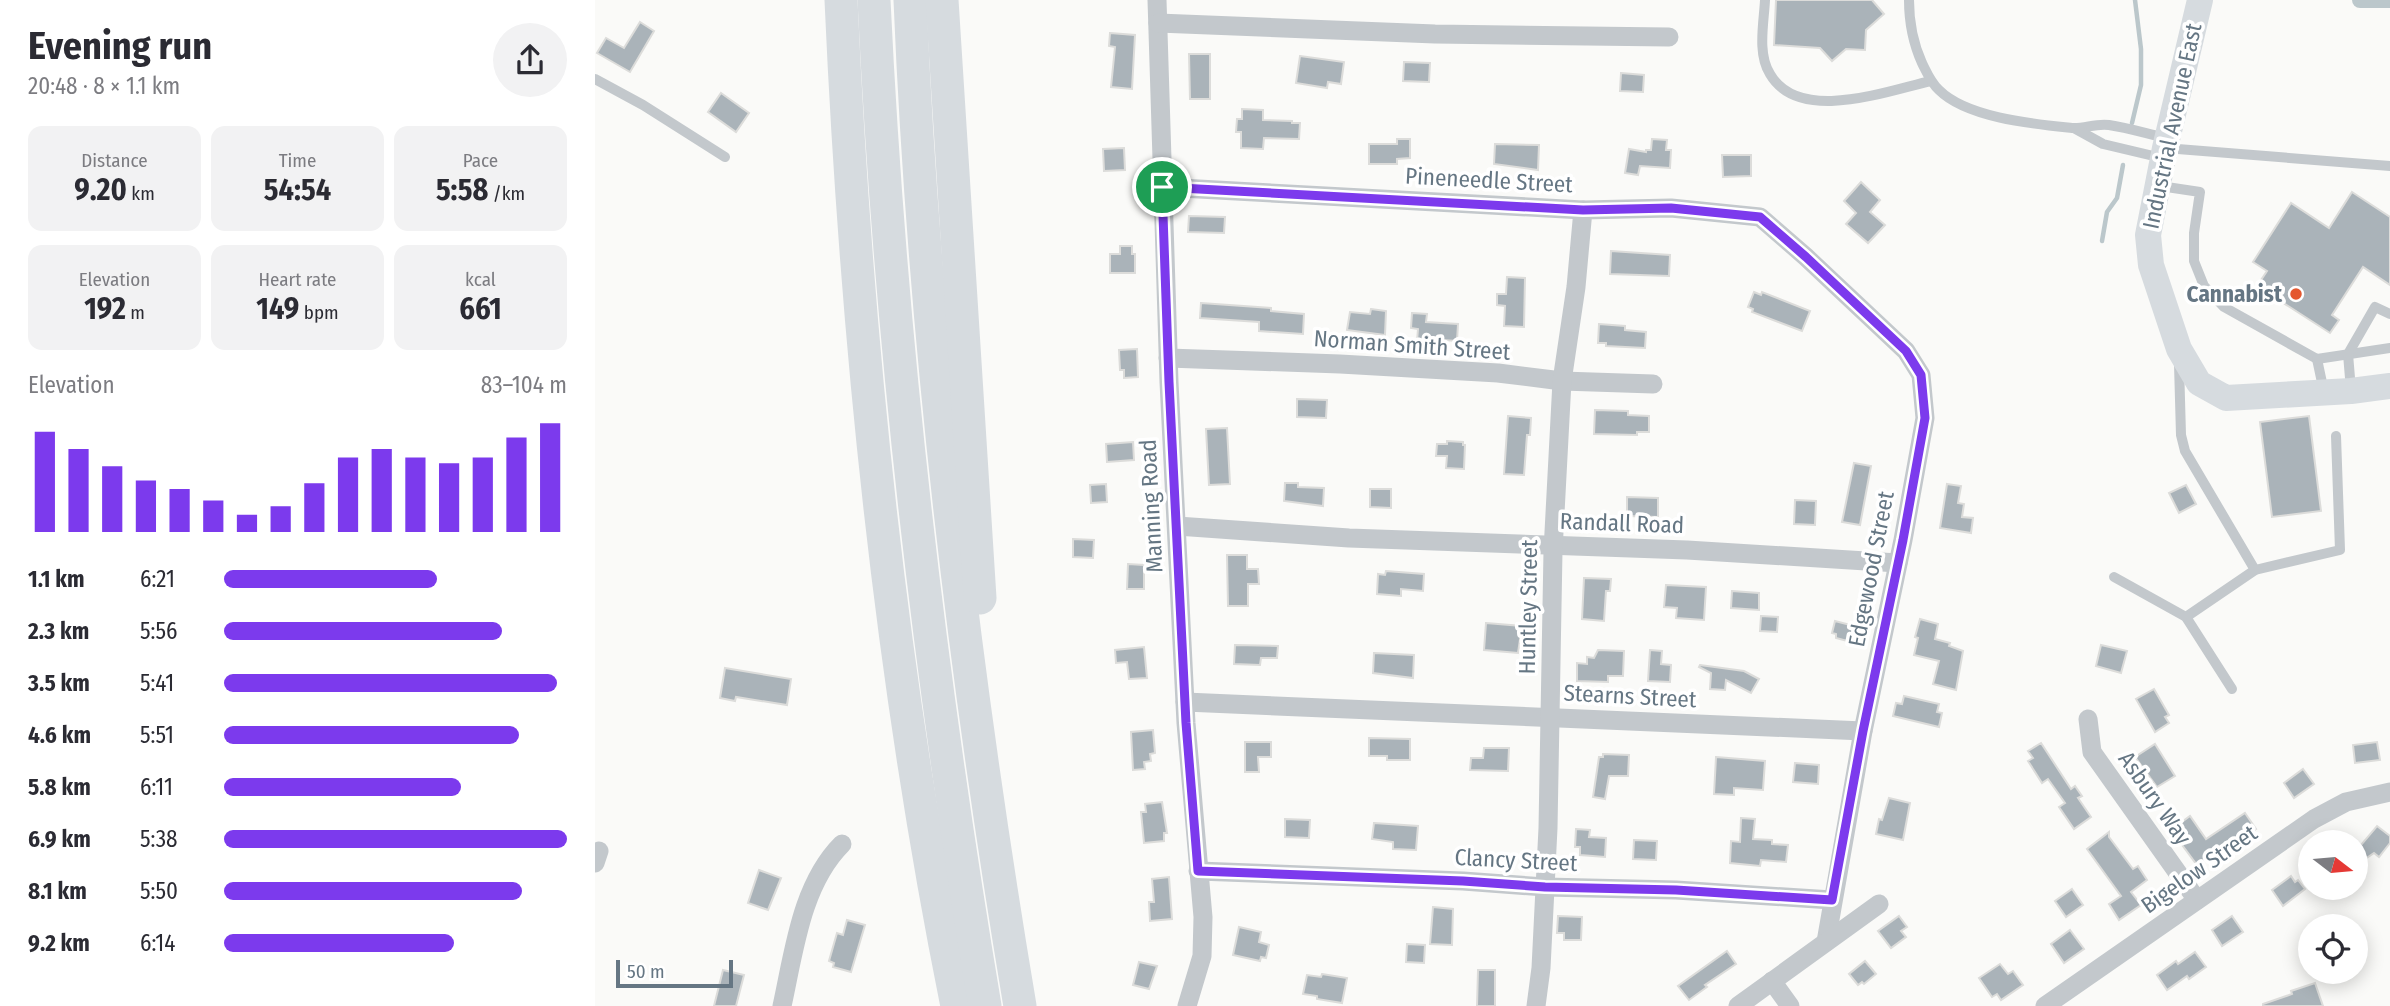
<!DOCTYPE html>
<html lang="en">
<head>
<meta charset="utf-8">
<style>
	body { margin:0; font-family:"Fira Sans Condensed",sans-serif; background:#f2f2f3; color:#2b2b33; height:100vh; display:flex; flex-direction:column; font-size:26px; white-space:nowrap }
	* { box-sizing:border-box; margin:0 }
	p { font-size:23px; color:#7c7c81 }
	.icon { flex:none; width:38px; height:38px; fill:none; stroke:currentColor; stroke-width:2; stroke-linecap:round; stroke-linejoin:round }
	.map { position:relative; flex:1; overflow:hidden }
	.drawer { display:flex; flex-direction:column; background:#fff; width:595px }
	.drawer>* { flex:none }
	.needle { width:46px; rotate:106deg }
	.controls { position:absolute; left:1703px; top:830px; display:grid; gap:14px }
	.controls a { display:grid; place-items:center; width:70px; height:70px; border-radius:50%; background:#fff; box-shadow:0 4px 18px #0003; font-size:35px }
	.scale { position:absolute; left:21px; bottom:18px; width:117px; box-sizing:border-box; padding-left:7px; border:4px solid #657683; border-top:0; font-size:19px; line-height:24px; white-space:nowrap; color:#657683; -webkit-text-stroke:5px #fff; paint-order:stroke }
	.pin { position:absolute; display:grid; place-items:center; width:60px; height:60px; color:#fff; margin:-30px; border:4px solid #fff; border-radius:50%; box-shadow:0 2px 7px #0007 }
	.round { display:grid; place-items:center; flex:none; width:74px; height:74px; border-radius:37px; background:#f2f2f3 }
	.summary { display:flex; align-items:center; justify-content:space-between; height:119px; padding:0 28px }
	h1 { font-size:38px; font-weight:700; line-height:52px }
	.stats { display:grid; grid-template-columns:repeat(3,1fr); gap:10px; height:119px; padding:7px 28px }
	.stats div { display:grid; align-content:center; border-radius:14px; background:#f2f2f3; text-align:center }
	.stats b { font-size:30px; font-weight:700 }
	.stats small { font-size:19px; font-weight:400 }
	.stats p { font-size:19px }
	.chart { height:196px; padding:14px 28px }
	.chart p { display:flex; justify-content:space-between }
	.chart svg { width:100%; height:126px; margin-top:7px; stroke:#7c3aed; stroke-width:6 }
	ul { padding:0 28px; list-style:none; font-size:23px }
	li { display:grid; grid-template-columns:112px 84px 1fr; align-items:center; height:52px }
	li i { height:18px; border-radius:9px; background:#7c3aed }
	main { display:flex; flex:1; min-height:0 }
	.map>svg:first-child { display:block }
</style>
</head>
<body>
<main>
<section class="drawer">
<div class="summary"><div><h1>Evening run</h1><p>20:48 · 8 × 1.1 km</p></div><a class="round"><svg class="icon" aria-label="share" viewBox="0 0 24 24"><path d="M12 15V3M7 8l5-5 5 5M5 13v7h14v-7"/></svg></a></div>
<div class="stats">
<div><p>Distance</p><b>9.20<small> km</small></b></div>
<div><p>Time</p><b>54:54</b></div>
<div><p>Pace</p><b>5:58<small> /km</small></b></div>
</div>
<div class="stats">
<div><p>Elevation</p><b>192<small> m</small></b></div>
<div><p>Heart rate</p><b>149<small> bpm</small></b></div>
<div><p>kcal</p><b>661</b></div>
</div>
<div class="chart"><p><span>Elevation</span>83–104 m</p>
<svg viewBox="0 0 160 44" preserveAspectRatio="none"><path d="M5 44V9M15 44V15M25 44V21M35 44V26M45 44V29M55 44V33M65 44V38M75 44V35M85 44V27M95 44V18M105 44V15M115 44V18M125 44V20M135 44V18M145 44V11M155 44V6"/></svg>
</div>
<ul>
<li><b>1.1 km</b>6:21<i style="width:62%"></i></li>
<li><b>2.3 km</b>5:56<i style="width:81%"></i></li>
<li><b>3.5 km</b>5:41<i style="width:97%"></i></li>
<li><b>4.6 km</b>5:51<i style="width:86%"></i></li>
<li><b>5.8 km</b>6:11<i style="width:69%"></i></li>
<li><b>6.9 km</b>5:38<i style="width:100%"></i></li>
<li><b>8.1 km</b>5:50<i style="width:87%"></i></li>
<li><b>9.2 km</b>6:14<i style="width:67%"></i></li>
</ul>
</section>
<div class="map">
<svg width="1795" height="1006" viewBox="0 0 1795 1006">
	<rect width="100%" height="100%" fill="#fafaf8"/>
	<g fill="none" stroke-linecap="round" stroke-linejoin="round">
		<g stroke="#bbc7cb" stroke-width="4.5">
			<polyline points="1537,123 1546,85 1546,49 1540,0"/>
			<polyline points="1507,241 1512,212 1522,198 1528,165"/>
		</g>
		<polyline stroke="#bbc7cb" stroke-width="16" points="1765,0 1795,0"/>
	</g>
	<g fill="#aab3b9" stroke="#dcdcda" stroke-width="2">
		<polygon points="1181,0 1277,0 1289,14 1271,30 1270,50 1251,49 1237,61 1225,48 1179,45"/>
		<polygon points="45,22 59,31 35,72 2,53 11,38 29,48"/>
		<polygon points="515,33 540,35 537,89 516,87 520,47 514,46"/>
		<polygon points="594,54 615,54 615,99 595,99"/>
		<polygon points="705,56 749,62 746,84 733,82 732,88 701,83"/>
		<polygon points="809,62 835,63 834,82 808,81"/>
		<polygon points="1026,73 1049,75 1048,92 1025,91"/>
		<polygon points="126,93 154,113 141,132 113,112"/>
		<polygon points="647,109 668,110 668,120 697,121 697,123 705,123 704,139 669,138 668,149 646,148 646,132 641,132 642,119 647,119"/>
		<polygon points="802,139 815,139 815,158 802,159 802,164 774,164 774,144 802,144"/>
		<polygon points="1057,139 1072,140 1071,150 1076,150 1075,168 1045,166 1043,175 1030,173 1034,149 1051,152 1051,150 1056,150"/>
		<polygon points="900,144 944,145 943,170 899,164"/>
		<polygon points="529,148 530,170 509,171 508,149"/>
		<polygon points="1127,155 1156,155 1156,176 1128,177"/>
		<polygon points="1266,182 1285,200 1275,212 1290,225 1273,243 1251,224 1261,213 1249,201"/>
		<polygon points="1757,192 1795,217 1795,285 1768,267 1737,315 1744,320 1735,333 1662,286 1672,271 1658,262 1696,203 1734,228"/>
		<polygon points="594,216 630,217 629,233 593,232"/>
		<polygon points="525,246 537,246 537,254 540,254 540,273 515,273 515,254 525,254"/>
		<polygon points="1016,251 1075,255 1074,276 1015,274"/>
		<polygon points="912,277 930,278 929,327 909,326 910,306 902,305 902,294 911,294"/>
		<polygon points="1159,292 1166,295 1167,292 1215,311 1207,331 1157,312 1158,309 1153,307"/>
		<polygon points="606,303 676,308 676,311 709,314 708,334 664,331 664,322 605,318"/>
		<polygon points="776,309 791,311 790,335 752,330 755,312 775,314"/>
		<polygon points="817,313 832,314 831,322 863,324 862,341 834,339 834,342 822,341 823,329 816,328"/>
		<polygon points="1004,324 1030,326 1030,330 1051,332 1050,348 1011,346 1011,343 1003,343"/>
		<polygon points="542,349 543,377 529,378 529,370 525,370 524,350"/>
		<polygon points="702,399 732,400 731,418 702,417"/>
		<polygon points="1000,410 1033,411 1033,415 1054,416 1054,432 1042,432 1042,435 999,434"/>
		<polygon points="913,416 936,418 935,435 932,435 929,475 909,474"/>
		<polygon points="1714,416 1726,511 1677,517 1665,422"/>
		<polygon points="632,428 635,484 614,485 611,429"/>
		<polygon points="852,441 868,442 868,445 870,445 869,469 851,468 852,456 841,456 842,444 852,444"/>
		<polygon points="538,442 539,460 512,462 511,444"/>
		<polygon points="1259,463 1276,466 1265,525 1247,522"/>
		<polygon points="690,483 703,483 703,487 729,488 728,506 689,501"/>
		<polygon points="511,484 512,502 496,503 495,485"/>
		<polygon points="1352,484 1366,486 1363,503 1369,504 1367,517 1378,518 1376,533 1345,528"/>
		<polygon points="1591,485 1601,504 1584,513 1574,493"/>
		<polygon points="775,489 796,489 796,508 775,507"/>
		<polygon points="1032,497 1063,498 1063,517 1032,516"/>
		<polygon points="1200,500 1221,501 1220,525 1199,524"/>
		<polygon points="478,539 499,540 498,558 478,557"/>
		<polygon points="632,555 652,555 652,569 663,569 664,584 653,584 653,606 633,606"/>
		<polygon points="533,564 549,565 549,589 532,589"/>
		<polygon points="791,571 829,574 828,591 806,589 806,596 782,594 783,574 790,575"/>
		<polygon points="989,578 1016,579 1015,591 1011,591 1009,621 987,619"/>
		<polygon points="1071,585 1111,587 1109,620 1081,618 1082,608 1069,607"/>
		<polygon points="1137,591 1164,593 1164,610 1136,608"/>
		<polygon points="1166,616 1183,617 1182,632 1165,631"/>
		<polygon points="1325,619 1343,624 1340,639 1355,643 1354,646 1368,651 1361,690 1338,684 1344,661 1319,655 1323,638 1320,637"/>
		<polygon points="1240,621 1263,627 1260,643 1241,638 1241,634 1237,633"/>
		<polygon points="891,623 927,626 923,653 889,650"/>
		<polygon points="640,645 683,646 682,658 666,658 665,665 639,664"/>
		<polygon points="1506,645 1532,651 1526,673 1501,666"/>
		<polygon points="549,647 552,678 534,679 532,662 521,663 520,650"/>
		<polygon points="1003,650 1029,651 1028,676 1013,676 1013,682 982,681 982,663 992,664 992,657 999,658"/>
		<polygon points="1055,650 1067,651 1066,664 1076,665 1075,682 1053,681"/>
		<polygon points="779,653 819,655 818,678 778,673"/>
		<polygon points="1105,665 1149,671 1164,679 1156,693 1131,680 1130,690 1115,689 1116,673 1104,667"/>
		<polygon points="130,668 196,679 192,705 141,697 140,701 125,698"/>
		<polygon points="1559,689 1574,715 1570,717 1574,723 1560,732 1541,699"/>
		<polygon points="1309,696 1344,704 1342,712 1347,713 1344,727 1298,716 1301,703 1307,704"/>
		<polygon points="558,730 560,753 555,754 556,761 549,762 550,769 538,770 536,732"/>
		<polygon points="774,738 815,739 815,760 792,760 792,756 774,756"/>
		<polygon points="650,742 676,742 676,757 663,757 664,772 650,772"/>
		<polygon points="1782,742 1785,760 1760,763 1758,745"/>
		<polygon points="1446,743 1476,789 1480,786 1487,796 1483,798 1496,817 1479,829 1464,807 1470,803 1453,779 1447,783 1433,761 1438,758 1433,751"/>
		<polygon points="1560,744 1580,776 1562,787 1540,757"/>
		<polygon points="889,748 914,748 913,771 875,770 876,758 888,758"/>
		<polygon points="1008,754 1034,755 1033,776 1014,776 1010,799 998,797 1004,757 1008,757"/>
		<polygon points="1121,757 1170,761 1168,790 1139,788 1139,795 1119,794"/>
		<polygon points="1200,763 1224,765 1223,784 1198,782"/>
		<polygon points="1708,769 1719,784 1699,798 1689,783"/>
		<polygon points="1294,798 1315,803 1308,840 1281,834 1284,819 1287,820"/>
		<polygon points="567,802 572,833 569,833 569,841 549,843 546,812 551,812 550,804"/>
		<polygon points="1650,813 1661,829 1641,843 1638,839 1602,865 1576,830 1595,816 1611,839"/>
		<polygon points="1146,818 1160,819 1158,839 1177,840 1177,844 1193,845 1191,862 1166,860 1165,866 1135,863 1136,841 1145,842"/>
		<polygon points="690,819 715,820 714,838 690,837"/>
		<polygon points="779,823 823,826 821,850 798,849 798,842 777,839"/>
		<polygon points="1782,826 1795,836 1795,843 1784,857 1779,853 1760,866 1760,852"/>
		<polygon points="981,829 995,830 994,837 1011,838 1010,857 985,855 985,847 980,847"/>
		<polygon points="1514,832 1514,837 1538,869 1543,866 1552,880 1536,892 1546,905 1524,920 1514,904 1526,896 1492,849"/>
		<polygon points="1039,840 1062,841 1061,860 1038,859"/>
		<polygon points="164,870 186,878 173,910 153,903"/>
		<polygon points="1696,876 1700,882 1703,880 1710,889 1688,906 1677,890"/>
		<polygon points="574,877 577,919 555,921 554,902 559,902 557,879"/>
		<polygon points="1477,889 1488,905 1471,917 1460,901"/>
		<polygon points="838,907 858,909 857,945 835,944"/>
		<polygon points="963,916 987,917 986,940 969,940 969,933 962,933"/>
		<polygon points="1304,916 1312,927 1306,931 1311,937 1296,948 1283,931"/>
		<polygon points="1637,916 1648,932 1627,946 1617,930"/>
		<polygon points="252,920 270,925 256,972 238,967 239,963 234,961 242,933 248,935"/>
		<polygon points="644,927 666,932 664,942 674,945 671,958 666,957 665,961 638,955"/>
		<polygon points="1475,930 1489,949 1469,963 1456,944"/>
		<polygon points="812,944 830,945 829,963 811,962"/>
		<polygon points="1132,951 1141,964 1110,985 1112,987 1094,1000 1083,986"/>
		<polygon points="1600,952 1611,967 1594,979 1592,976 1572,990 1562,975 1581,961 1583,964"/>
		<polygon points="1270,961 1281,974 1269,984 1267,982 1263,985 1254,974"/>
		<polygon points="544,962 562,966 554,989 538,985"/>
		<polygon points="1405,964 1413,974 1418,971 1428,985 1406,1000 1402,994 1397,997 1384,978"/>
		<polygon points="128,970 149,975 141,1006 119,1006"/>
		<polygon points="883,970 900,970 900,1006 882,1006"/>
		<polygon points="727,974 752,978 747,1003 722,999 722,996 708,994 712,975 726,977"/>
		<polygon points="1720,983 1728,1006 1668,1006 1668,1004 1697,994 1696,991"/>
	</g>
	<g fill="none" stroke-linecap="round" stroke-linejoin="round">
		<g stroke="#c3c8cc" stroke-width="10">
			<path d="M 1170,0 C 1169,22 1162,54 1175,74 C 1204,124 1292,91 1336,81"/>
			<path d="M 1314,0 C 1314,22 1318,43 1327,63 C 1332,73 1336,83 1344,90 C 1372,118 1439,124 1477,128 C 1489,129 1501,123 1514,125 C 1534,128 1553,134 1572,138"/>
			<polyline points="0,79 48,105 130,157"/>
			<polyline points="1479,128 1508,144 1567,158"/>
			<polyline points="1570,148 1795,166"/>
			<polyline points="1565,186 1605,192 1599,233 1599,261 1609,286 1629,307 1722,359 1795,348"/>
			<polyline points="1722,359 1729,392"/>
			<polyline points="1584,364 1586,435 1590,451 1660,570"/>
			<polyline points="1756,390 1753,354 1780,307 1795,314"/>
			<polyline points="1519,577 1591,617 1637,689"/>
			<polyline points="1591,617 1660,570 1745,550 1741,436"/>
		</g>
		<g stroke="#c3c8cc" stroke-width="19">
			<polyline points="562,0 574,382 591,723 608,917 607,956 592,1006"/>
			<polyline points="563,23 840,34 1074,37"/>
			<polyline points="567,187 988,210 1076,208 1165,217 1211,257 1311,351 1326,375 1330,418 1308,540 1268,731 1231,942"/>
			<polyline points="573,358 745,364 903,373 967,381 1058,384"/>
			<polyline points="582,526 754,538 1092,550 1303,563"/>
			<polyline points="590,702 1268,731"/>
			<polyline points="1493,719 1497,752 1602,900"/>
			<polyline points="0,863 4,851"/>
			<polyline points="603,871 868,881 950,887 1081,890 1237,900"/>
			<polyline points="1177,981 1195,1006"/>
			<path d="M 187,1006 C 199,952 206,885 247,844"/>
			<polyline points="941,1006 946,968 953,828 958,551 967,381 981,287 988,210"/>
			<polyline points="1143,1006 1284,904"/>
			<polyline points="1450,1006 1719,819 1751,802 1795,792"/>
		</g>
		<polyline stroke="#d6dbdf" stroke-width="26" points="1605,0 1570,148 1553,235 1556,265 1584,349 1604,383 1631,398 1756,391 1795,386"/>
		<g stroke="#d6dbdf" stroke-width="33">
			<path d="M 246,0 C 261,337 295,675 362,1006"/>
			<path d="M 279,0 C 295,338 334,673 390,1006"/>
			<path d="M 315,0 C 329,338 369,673 425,1006"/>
			<polyline points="347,0 385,598"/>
		</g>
	</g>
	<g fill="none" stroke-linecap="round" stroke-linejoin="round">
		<defs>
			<polygon id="route" points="567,187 988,210 1076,208 1165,217 1211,257 1311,351 1326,375 1330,418 1308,540 1268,731 1237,900 1081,890 950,887 868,881 603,871 591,723 574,382"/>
		</defs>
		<use href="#route" stroke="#fff" stroke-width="14"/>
		<use href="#route" stroke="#7c3aed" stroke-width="9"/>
	</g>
	<circle fill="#e4572e" stroke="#fff" stroke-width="2.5" cx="1701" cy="294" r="7"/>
	<g text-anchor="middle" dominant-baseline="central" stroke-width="7" stroke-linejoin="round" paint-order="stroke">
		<g font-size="23" fill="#657683" stroke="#fff">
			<text transform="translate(1577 126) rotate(-78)">Industrial Avenue East</text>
			<text transform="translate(894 180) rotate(3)">Pineneedle Street</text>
			<text transform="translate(817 345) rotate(4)">Norman Smith Street</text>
			<text transform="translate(556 506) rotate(-93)">Manning Road</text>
			<text transform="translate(1027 523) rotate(2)">Randall Road</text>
			<text transform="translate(1276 569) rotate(-79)">Edgewood Street</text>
			<text transform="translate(933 607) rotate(-89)">Huntley Street</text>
			<text transform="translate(1035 696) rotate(3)">Stearns Street</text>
			<text transform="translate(1560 798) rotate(55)">Asbury Way</text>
			<text transform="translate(921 860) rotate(3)">Clancy Street</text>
			<text transform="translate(1604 869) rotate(-35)">Bigelow Street</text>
		</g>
		<g font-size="23" font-weight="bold" fill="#657683" stroke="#fff" text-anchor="end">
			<text x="1687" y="294">Cannabist</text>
		</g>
	</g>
</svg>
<div class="controls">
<a><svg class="needle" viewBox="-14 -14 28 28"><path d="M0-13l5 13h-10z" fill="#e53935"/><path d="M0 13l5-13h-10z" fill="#7c7c81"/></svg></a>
<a><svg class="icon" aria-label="locate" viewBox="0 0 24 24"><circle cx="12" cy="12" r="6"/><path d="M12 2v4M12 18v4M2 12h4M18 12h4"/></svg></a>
</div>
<div class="scale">50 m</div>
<div class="pin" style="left:567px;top:187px;background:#1e9e55"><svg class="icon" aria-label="arrive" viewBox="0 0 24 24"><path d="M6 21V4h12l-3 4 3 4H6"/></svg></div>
</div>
</main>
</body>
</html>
